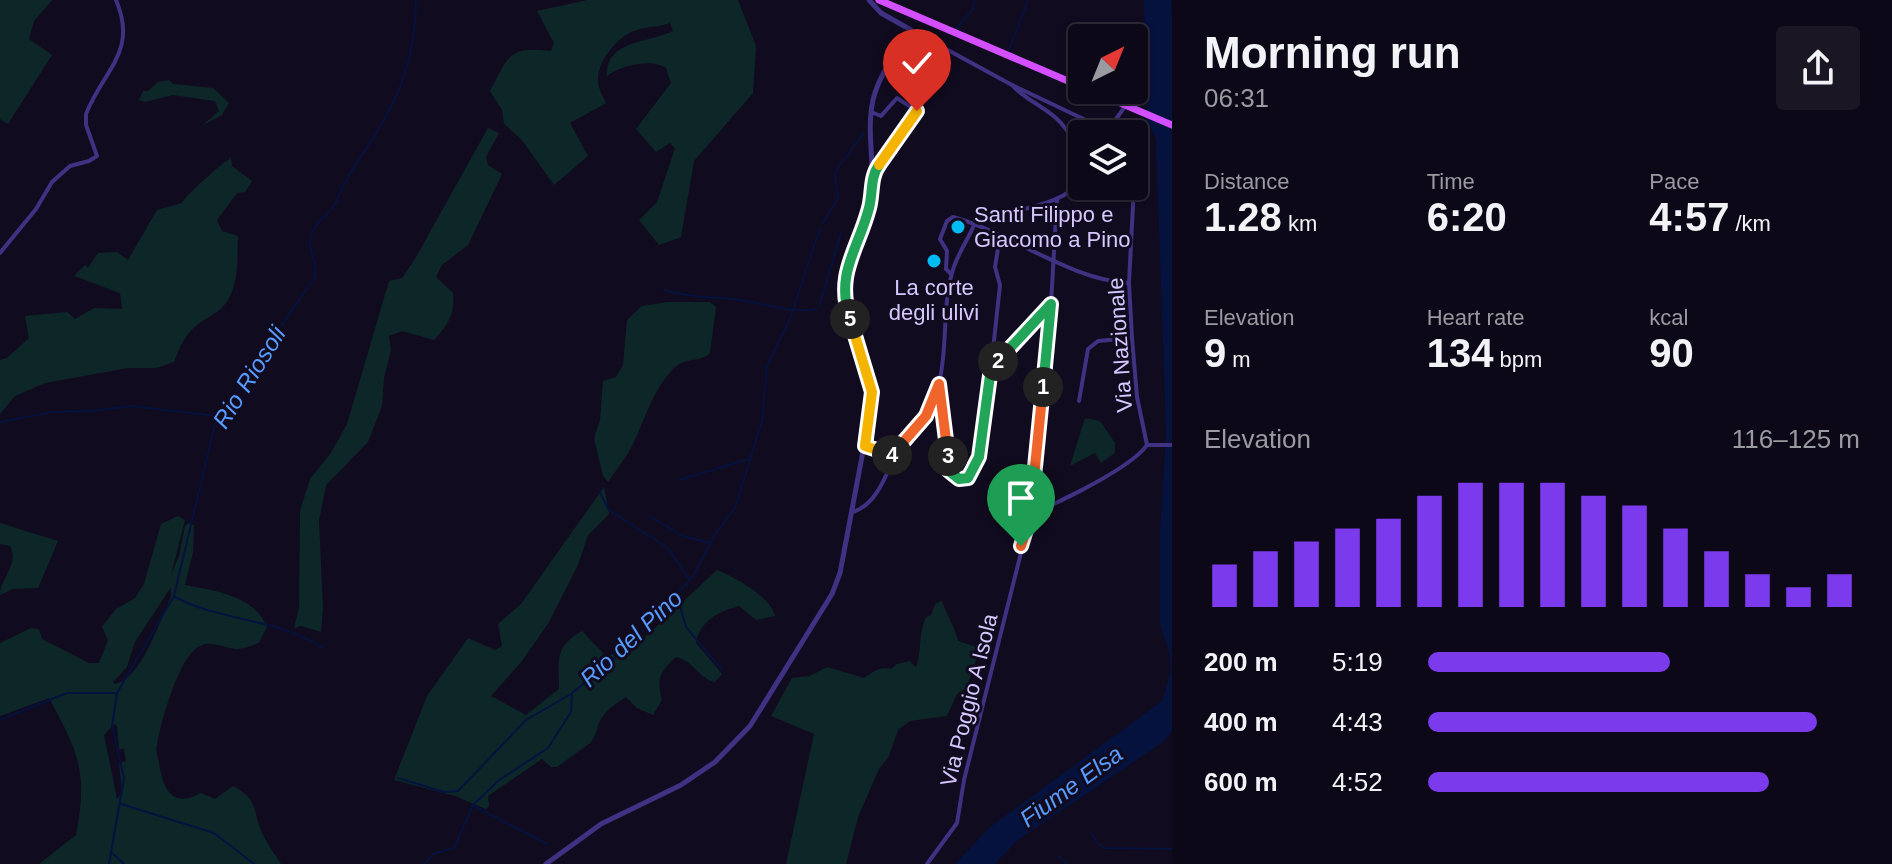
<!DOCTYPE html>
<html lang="en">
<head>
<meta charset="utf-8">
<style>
	body { margin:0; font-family:Arial,sans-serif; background:#1b1624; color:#f1f3f6; height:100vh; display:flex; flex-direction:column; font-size:30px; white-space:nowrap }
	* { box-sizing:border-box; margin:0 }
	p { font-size:26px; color:#9a9aa1 }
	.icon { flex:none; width:44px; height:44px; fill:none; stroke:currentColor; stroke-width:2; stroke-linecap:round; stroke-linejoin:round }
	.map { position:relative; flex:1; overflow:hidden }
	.side { display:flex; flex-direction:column; background:#0d0817; width:720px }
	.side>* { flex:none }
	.needle { width:52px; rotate:43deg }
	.tools { position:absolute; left:1068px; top:24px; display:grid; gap:16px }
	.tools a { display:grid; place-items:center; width:80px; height:80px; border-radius:8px; background:#0d0817; box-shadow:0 2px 6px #0004,0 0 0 2px #2d2936; font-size:40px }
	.pin { position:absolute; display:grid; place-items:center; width:68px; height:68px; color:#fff; margin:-82px -34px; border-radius:50% 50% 50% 0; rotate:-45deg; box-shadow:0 0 8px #0007 }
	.pin .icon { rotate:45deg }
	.km { position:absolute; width:40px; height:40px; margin:-20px; border-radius:50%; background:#222; color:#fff; font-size:22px; line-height:40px; text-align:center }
	.round { display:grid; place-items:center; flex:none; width:84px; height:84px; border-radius:8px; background:#1b1624 }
	.overview { display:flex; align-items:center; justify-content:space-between; height:136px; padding:0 32px }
	h1 { font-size:44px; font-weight:600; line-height:60px }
	.figures { display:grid; grid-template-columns:repeat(3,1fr); gap:12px; height:136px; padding:8px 32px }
	.figures div { display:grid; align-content:center }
	.figures b { font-size:40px; font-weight:600 }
	.figures small { font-size:22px; font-weight:400 }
	.figures p { font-size:22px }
	.chart { height:224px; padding:16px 32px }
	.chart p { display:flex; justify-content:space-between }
	.chart svg { width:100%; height:144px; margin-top:8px; stroke:#7c3aed; stroke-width:6 }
	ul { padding:0 32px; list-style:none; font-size:26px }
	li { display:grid; grid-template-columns:128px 96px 1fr; align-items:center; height:60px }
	li i { height:20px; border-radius:10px; background:#7c3aed }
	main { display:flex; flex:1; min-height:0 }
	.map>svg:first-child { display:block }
</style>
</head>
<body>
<main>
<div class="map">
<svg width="1172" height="864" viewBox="0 0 1172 864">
	<rect width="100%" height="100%" fill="#110b1f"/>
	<g fill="#0d2729" fill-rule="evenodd">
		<polygon points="0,0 52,0 34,21 29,39 52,55 8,124 0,119"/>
		<path d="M 588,0 L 738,0 L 756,46 L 753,93 L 694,161 L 681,237 L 659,245 L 639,220 L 657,202 L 675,148 L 670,143 L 656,152 L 636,129 L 671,83 L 666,68 C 653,58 620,65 607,76 C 606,40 648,43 673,31 L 670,23 C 657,28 647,26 634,31 C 617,37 598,61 598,79 C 597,87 603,96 606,103 L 570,123 L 588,156 L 554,185 L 522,140 L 504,124 L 502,110 L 490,91 C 509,56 508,46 551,51 L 554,43 L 537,11 Z"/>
		<polygon points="169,80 173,84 213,88 229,103 222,115 203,125 219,111 215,101 173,95 145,102 139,100 143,91 148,91 158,82"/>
		<path d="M 488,128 L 499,133 L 486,157 L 488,165 L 502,174 L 468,245 L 442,265 L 436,277 L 453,293 C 455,315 448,324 434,340 L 402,331 L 389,336 L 391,350 L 384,378 L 382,406 L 368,442 L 326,485 L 319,521 L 323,608 L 321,632 L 301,626 L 294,628 L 299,608 L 300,511 L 310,479 L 331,453 L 347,424 L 389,281 L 402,278 L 415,259 Z"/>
		<path d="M 231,158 L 232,166 L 252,181 L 245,192 L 237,193 L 217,220 L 222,231 L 238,236 C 237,256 239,280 229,298 C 222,311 213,314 201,322 C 186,332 180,346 174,362 L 156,368 L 128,368 L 45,383 L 15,396 L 0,414 L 0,360 L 7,358 L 29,338 L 25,316 L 67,312 L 75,319 L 94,308 L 122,309 L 120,293 L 74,276 L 85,265 L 88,268 L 98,253 L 117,252 L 128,260 L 157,210 L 182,203 C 185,196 223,162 231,158 Z"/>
		<path d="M 668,302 L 710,302 L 716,307 L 710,353 C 699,364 686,355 672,370 C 652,392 645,419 632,446 C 625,459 616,470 608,482 L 603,476 L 594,438 L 600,420 L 603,381 L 616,377 L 623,365 L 627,320 L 642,306 Z"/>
		<polygon points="1085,418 1100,421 1115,443 1115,453 1101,463 1095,453 1070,466"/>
		<path d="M 604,487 L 609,514 L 588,535 L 578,565 L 549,622 L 522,661 L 491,696 L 526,715 L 559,689 C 559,659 554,647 582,631 L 607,657 L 642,640 L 717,570 C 736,578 770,596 775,616 L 756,620 L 739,606 C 719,611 699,622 696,643 L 722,674 L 715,682 C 699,679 693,660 676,657 C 660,671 656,679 662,700 L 653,715 L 637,708 L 626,697 C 617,703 607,709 601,719 C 596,727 597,736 590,743 L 557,767 L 551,767 L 542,759 L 488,796 L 489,806 L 486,809 L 455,796 L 394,780 L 427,696 L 468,638 L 495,650 L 502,646 L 498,624 L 521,604 Z"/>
		<path d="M 178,516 L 185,520 L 171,575 L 179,556 L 185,526 L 188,523 L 194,525 L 193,552 L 185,585 C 215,591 254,595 267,627 L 259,643 C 252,645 243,649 236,649 C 223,648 212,640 200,646 C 179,655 161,722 157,745 C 155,751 158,757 159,763 C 163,789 172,809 201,793 L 215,799 L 233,786 C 260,800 252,812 263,835 C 268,845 275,855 281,864 L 39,864 L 76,835 C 88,773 79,753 49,698 L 0,716 L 0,643 L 31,628 L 39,629 L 42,639 L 89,663 L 99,663 L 108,640 L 102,627 L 116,609 L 135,598 L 144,584 L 161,524 ZM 171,587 L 171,597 C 160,620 141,681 114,684 L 113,682 L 127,667 L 135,642 ZM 114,724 L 117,726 L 119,749 L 124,749 L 126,761 L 119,763 L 122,792 L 117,799 L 104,735 Z"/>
		<path d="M 0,523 L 58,541 L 38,588 L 13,589 L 0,595 C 0,579 20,563 10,546 L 0,544 Z"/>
		<path d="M 942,601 C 947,616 954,625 958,641 L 977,647 L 985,621 L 989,623 L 966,689 L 957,694 L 947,716 L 910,721 L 898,730 L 889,756 L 879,769 L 858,817 L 846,864 L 786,864 L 814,734 L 771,716 L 792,678 L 810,676 L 827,667 L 864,678 C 873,672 880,666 891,669 L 897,664 L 910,661 L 916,668 C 922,651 918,634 926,617 L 931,615 L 936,603 Z"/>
	</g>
	<polygon fill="#05123d" points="1144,0 1171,0 1172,13 1172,732 1163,742 1018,840 995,864 955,864 990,827 1162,701 1171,670 1169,652 1160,625 1160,533 1166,434 1156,139 1147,121"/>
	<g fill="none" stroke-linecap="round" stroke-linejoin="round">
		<g stroke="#05123d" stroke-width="2">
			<polyline points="956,29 972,10 975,0"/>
			<polyline points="1009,50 1028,0"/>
			<polyline points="823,223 838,198 835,176 838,167 864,133"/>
			<path d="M 663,290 C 687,297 709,297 733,299 C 762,302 787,314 816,309"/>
			<polyline points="819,307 841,233"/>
			<polyline points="0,422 52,412 90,411 131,406 216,416"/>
			<polyline points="679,480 749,459"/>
			<polyline points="599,491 609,510 668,548 689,579"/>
			<polyline points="649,516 683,536 709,543"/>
			<polyline points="677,596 686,627 722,670"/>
			<path d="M 175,597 C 222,622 278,618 323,648"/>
			<polyline points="0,720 67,693 117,693"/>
			<polyline points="398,778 444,792 458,791 526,720 571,694 631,644 693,576 716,533 735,508 762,421 767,366 791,316 820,228"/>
			<polyline points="121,804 214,833 254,864"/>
			<polyline points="474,806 547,844"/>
			<polyline points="1091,833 1097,843 1105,848 1172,849"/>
			<polyline points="112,853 124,864"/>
			<polyline points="1058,856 1067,864"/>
			<path d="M 109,864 L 124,778 L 112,726 L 117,693 L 174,596 L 216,420 L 315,277 C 317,262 307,248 311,235 C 316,219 331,216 336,202 C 346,176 362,156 376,133 C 403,91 416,49 416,0"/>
			<polyline points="424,864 433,854 454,848 473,805 498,781 548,748 571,712 572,694"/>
		</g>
		<g stroke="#3f3282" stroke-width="4">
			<polyline points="911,30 1012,85 1115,134"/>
			<polyline points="871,112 881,116 897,98 917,111 873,173"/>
			<polyline points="1109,129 1126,105"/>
			<polyline points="1134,186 1129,283 1132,338 1137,397 1147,445"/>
			<path d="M 0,253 L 36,209 L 52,182 L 70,166 L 89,161 L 97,156 L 86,125 L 86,114 C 104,69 138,52 116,0"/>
			<path d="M 951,274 L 946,269 L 947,251 L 940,239 L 947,221 L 953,217 C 1011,233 1070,280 1129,283"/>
			<polyline points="993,366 1050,305"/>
			<polyline points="939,388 949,471 959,479 968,478 979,457 991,368 1000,285 995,267 1000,236"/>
			<polyline points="1079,401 1088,349 1098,341 1132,338"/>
			<polyline points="1147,445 1172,445"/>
			<polyline points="865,446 894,456"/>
			<path d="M 853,512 C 877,504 886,475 895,455 C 908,427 931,418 939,383 C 948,347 942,308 952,273 C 956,256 968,240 975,223 C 1021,204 1130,205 1061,123 C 1047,107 1026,101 1012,85"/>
			<path d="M 1003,524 C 1034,516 1130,470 1147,445"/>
			<polyline points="927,864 957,823 964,780 1030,517 1051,304 1057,199"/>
		</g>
		<path stroke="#3f3282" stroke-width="5" d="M 546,864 L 601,824 L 681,785 L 715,762 L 750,726 L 832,594 L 840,573 L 871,409 C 873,367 846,332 844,290 C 843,261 861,237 869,209 C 878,173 865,136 873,100 C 879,74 897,52 911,30 L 881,13 L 869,0"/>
		<g stroke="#d44fff" stroke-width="7">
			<polyline points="879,0 1082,87"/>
			<polyline points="1090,90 1172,125"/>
		</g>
	</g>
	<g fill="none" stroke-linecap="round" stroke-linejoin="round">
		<defs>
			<polyline id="split-1" points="1021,546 1030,517 1043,387"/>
			<polyline id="split-2" points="998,361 1051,304 1043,387"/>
			<polyline id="split-3" points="948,456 949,471 959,479 968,478 979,457 991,368 998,361"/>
			<polyline id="split-4" points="892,455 926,416 939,384 948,456"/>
			<polyline id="split-5" points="850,319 872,392 865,446 892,455"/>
			<path id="split-6" d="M 850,319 C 835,273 858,250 869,208 C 873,193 870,177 879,165"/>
			<polyline id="split-7" points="879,165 917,111"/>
		</defs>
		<use href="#split-1" stroke="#fff" stroke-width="16"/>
		<use href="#split-2" stroke="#fff" stroke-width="16"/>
		<use href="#split-3" stroke="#fff" stroke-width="16"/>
		<use href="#split-4" stroke="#fff" stroke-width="16"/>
		<use href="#split-5" stroke="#fff" stroke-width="16"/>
		<use href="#split-6" stroke="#fff" stroke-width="16"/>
		<use href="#split-7" stroke="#fff" stroke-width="16"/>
		<use href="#split-1" stroke="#f0652b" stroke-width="10"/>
		<use href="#split-2" stroke="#22a559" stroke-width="10"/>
		<use href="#split-3" stroke="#22a559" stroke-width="10"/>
		<use href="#split-4" stroke="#f0652b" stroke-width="10"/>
		<use href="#split-5" stroke="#f5b400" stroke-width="10"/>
		<use href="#split-6" stroke="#22a559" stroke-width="10"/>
		<use href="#split-7" stroke="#f5b400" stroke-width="10"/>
	</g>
	<g fill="#00bcf3" stroke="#110b1f" stroke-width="3">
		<circle cx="958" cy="227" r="8"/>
		<circle cx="934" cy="261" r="8"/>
	</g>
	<g text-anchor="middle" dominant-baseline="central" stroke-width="6" stroke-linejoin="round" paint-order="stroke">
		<g font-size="22" fill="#d6c8ff" stroke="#110b1f" text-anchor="start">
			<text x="974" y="214">Santi Filippo e<tspan x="974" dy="25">Giacomo a Pino</tspan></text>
			<text x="934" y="287" text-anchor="middle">La corte<tspan x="934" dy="25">degli ulivi</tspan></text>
		</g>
		<g font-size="22" fill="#d6c8ff" stroke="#110b1f">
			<text transform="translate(1120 345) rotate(-94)">Via Nazionale</text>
			<text transform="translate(969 700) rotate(-76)">Via Poggio A Isola</text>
		</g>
		<g font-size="24" font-style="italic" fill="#569bff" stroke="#110b1f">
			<text transform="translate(249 377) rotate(-58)">Rio Riosoli</text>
			<text transform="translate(631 638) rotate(-43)">Rio del Pino</text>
			<text transform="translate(1071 786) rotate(-36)">Fiume Elsa</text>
		</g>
	</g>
</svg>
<div class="tools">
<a><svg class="needle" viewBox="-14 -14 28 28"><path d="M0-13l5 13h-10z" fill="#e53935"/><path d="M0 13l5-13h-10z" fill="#9a9aa1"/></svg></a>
<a><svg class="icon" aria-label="layers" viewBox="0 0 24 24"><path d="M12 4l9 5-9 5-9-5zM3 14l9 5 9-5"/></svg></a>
</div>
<div class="pin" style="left:1021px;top:546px;background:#1e9e55"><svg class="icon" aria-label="arrive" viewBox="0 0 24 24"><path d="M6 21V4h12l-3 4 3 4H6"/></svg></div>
<div class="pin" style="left:917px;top:111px;background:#d93025"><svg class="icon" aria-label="check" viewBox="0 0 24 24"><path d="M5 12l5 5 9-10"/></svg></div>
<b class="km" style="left:1043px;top:387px">1</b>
<b class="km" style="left:998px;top:361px">2</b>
<b class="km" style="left:948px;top:456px">3</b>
<b class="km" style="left:892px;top:455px">4</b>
<b class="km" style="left:850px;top:319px">5</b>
</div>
<section class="side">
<div class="overview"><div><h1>Morning run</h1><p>06:31</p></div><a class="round"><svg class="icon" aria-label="share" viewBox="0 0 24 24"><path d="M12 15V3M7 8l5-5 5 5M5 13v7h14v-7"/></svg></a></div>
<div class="figures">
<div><p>Distance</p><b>1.28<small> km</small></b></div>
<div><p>Time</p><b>6:20</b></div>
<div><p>Pace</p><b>4:57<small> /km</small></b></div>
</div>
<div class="figures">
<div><p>Elevation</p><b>9<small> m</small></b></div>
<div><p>Heart rate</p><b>134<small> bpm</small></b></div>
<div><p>kcal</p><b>90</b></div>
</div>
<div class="chart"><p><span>Elevation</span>116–125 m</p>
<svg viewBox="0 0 160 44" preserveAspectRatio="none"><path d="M5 44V31M15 44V27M25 44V24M35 44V20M45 44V17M55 44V10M65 44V6M75 44V6M85 44V6M95 44V10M105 44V13M115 44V20M125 44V27M135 44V34M145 44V38M155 44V34"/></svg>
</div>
<ul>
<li><b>200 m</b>5:19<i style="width:56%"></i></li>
<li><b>400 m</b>4:43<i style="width:90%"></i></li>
<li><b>600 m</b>4:52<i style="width:79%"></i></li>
</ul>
</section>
</main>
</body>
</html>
